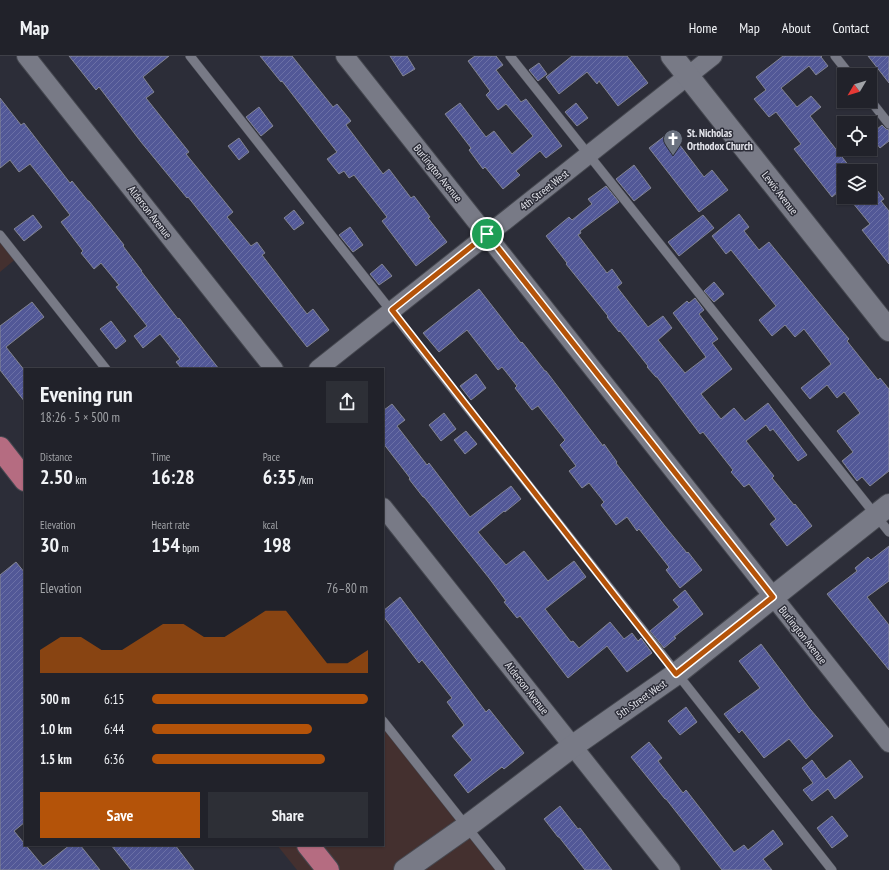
<!DOCTYPE html>
<html lang="en">
<head>
<meta charset="utf-8">
<style>
	body { margin:0; font-family:"PT Sans Narrow",sans-serif; background:#2d2f36; color:#f1f3f6; height:100vh; display:flex; flex-direction:column; font-size:15px; white-space:nowrap }
	* { box-sizing:border-box; margin:0 }
	p { font-size:13px; color:#a2a4a8 }
	.icon { flex:none; width:22px; height:22px; fill:none; stroke:currentColor; stroke-width:2; stroke-linecap:round; stroke-linejoin:round }
	.map { position:relative; flex:1; overflow:hidden }
	.sheet { position:absolute; left:24px; top:312px; width:360px; height:478px; display:flex; flex-direction:column; background:#21222a; border-radius:0px; box-shadow:0 1px 3px #0004,0 0 0 1px #3e3f47 }
	.sheet>* { flex:none }
	.needle { width:26px; rotate:232deg }
	.fabs { position:absolute; left:837px; top:12px; display:grid; gap:8px }
	.fabs a { display:grid; place-items:center; width:40px; height:40px; border-radius:0px; background:#21222a; box-shadow:0 1px 3px #0004,0 0 0 1px #3e3f47; font-size:20px }
	.pin { position:absolute; display:grid; place-items:center; width:34px; height:34px; color:#fff; margin:-17px; border:2px solid #fff; border-radius:50%; box-shadow:0 1px 4px #0007 }
	.round { display:grid; place-items:center; flex:none; width:42px; height:42px; border-radius:0px; background:#2d2f36 }
	.head { display:flex; align-items:center; justify-content:space-between; height:68px; padding:0 16px }
	h1 { font-size:22px; font-weight:700; line-height:30px }
	.figures { display:grid; grid-template-columns:repeat(3,1fr); gap:6px; height:68px; padding:4px 16px }
	.figures div { display:grid; align-content:center }
	.figures b { font-size:20px; font-weight:700 }
	.figures small { font-size:11px; font-weight:400 }
	.figures p { font-size:11px }
	.chart { height:112px; padding:8px 16px }
	.chart p { display:flex; justify-content:space-between }
	.chart svg { width:100%; height:72px; margin-top:4px; fill:#b45309; opacity:.7 }
	.primary-button { display:flex; gap:8px; margin-top:auto; padding:8px 16px }
	.primary-button a { flex:1; height:46px; border-radius:0px; background:#b45309; color:#fff; font-size:16px; font-weight:700; line-height:46px; text-align:center }
	.primary-button a+a { background:#2d2f36; color:#f1f3f6 }
	ul { padding:0 16px; list-style:none; font-size:13px }
	li { display:grid; grid-template-columns:64px 48px 1fr; align-items:center; height:30px }
	li i { height:10px; border-radius:5px; background:#b45309 }
	header { display:flex; align-items:center; gap:24px; box-sizing:border-box; height:56px; padding:0 20px; background:#21222a; border-bottom:1px solid #3e3f47 }
	header strong { font-size:19px }
	nav { display:flex; gap:22px; margin-inline-start:auto; font-size:14px }
	.map>svg:first-child { display:block }
</style>
</head>
<body>
<header>
<strong>Map</strong>
<nav><a>Home</a><a>Map</a><a>About</a><a>Contact</a></nav>
</header>
<div class="map">
<svg width="889" height="814" viewBox="0 0 889 814">
	<defs>
		<pattern id="building-hatch" width="6" height="6" patternUnits="userSpaceOnUse"><rect width="6" height="6" fill="#525897"/><path d="M-1 1l2-2M0 6l6-6M5 7l2-2" fill="none" stroke="#6b70a6"/></pattern>
	</defs>
	<rect width="100%" height="100%" fill="#2c2d38"/>
	<g fill="#44302f">
		<polygon points="0,179 18,201 0,216"/>
		<polygon points="383,665 501,814 297,814 277,789 383,789"/>
	</g>
	<g fill="url(#building-hatch)" stroke="#838592">
		<polygon points="69,0 169,0 143,21 154,36 146,42 189,96 186,98 233,156 227,161 251,190 257,186 265,197 262,199 307,258 313,253 329,274 307,291 188,141 187,142 141,86 99,31 96,34"/>
		<polygon points="260,0 292,0 333,51 337,48 351,65 346,69 383,118 389,113 411,142 414,140 430,161 428,162 447,186 416,210 382,165 387,161 354,119 349,122 344,115 339,118 327,103 337,96 282,25 281,26"/>
		<polygon points="390,0 407,0 415,13 403,20"/>
		<polygon points="475,0 496,0 503,9 496,14 521,46 526,43 562,90 546,102 540,95 516,115 520,119 503,133 485,111 483,113 469,94 471,92 445,58 460,47 486,81 494,75 512,98 533,80 506,48 498,54 486,39 490,35 468,5"/>
		<polygon points="572,0 627,0 648,27 618,50 599,25 597,28 587,16 559,38 546,21"/>
		<polygon points="783,0 822,0 821,1 828,10 816,19 809,10 781,32 797,51 811,40 821,51 810,60 853,115 844,115 844,131 832,141 794,93 801,88 776,56 769,61 754,43 766,34 756,21"/>
		<polygon points="868,0 889,0 889,27"/>
		<polygon points="539,7 547,18 538,25 529,14"/>
		<polygon points="0,42 21,69 24,67 70,127 72,125 88,145 89,145 124,189 123,190 142,215 141,215 178,263 179,262 219,313 182,313 176,306 180,303 160,278 143,292 134,280 147,270 116,231 119,229 101,207 94,213 81,197 83,195 61,166 70,159 50,133 30,108 19,116 10,104 0,112"/>
		<polygon points="576,47 588,62 577,70 565,56"/>
		<polygon points="259,51 273,70 261,80 246,61"/>
		<polygon points="882,69 886,73 889,74 889,85 880,92 870,79"/>
		<polygon points="670,76 704,121 712,114 728,134 699,156 649,92"/>
		<polygon points="239,82 249,96 239,104 228,90"/>
		<polygon points="634,109 651,132 634,145 616,123"/>
		<polygon points="870,125 884,143 881,145 889,155 889,208 862,174 870,168 848,141 870,141"/>
		<polygon points="606,130 619,146 580,175 581,177 578,179 607,217 612,213 622,227 617,231 648,271 663,260 672,272 658,284 685,317 706,301 673,257 687,245 689,247 695,242 704,254 699,258 718,283 712,287 732,313 701,338 721,363 734,352 745,365 768,347 807,399 798,405 773,373 770,375 766,369 746,385 774,420 772,422 794,449 795,448 812,470 787,490 770,468 776,463 749,428 744,431 731,416 733,414 703,376 700,378 657,321 656,321 647,311 648,310 620,275 619,276 607,261 608,260 566,208 567,207 546,180 569,161 572,164 592,148 588,143"/>
		<polygon points="294,154 304,167 294,174 284,162"/>
		<polygon points="739,158 749,171 744,175 759,194 769,186 837,269 849,283 847,285 878,324 880,322 889,333 889,415 870,430 862,421 857,425 842,405 853,396 837,375 860,357 844,336 837,342 827,329 810,343 801,332 831,308 804,273 795,281 785,269 772,280 759,264 776,250 731,194 726,198 712,180"/>
		<polygon points="33,159 42,171 24,185 14,173"/>
		<polygon points="703,159 714,172 679,200 668,186"/>
		<polygon points="350,171 363,189 353,196 339,179"/>
		<polygon points="382,208 392,220 379,229 370,218"/>
		<polygon points="714,226 724,238 714,246 704,235"/>
		<polygon points="479,233 521,287 522,286 545,315 546,315 603,390 604,388 617,406 616,407 664,469 687,497 688,496 702,514 680,532 666,514 669,511 639,473 637,475 627,461 616,469 601,449 604,446 589,427 582,432 569,415 576,410 560,389 565,384 538,350 532,354 515,332 517,330 502,311 498,314 467,274 439,296 423,277"/>
		<polygon points="32,246 44,261 6,291 25,315 25,346 0,314 0,270"/>
		<polygon points="111,265 126,285 116,293 100,273"/>
		<polygon points="476,318 486,332 471,344 460,330"/>
		<polygon points="392,348 405,364 397,370 427,409 429,407 470,461 511,430 521,443 505,456 504,455 478,476 506,509 524,495 548,525 574,505 586,521 545,553 571,586 573,585 579,592 610,566 624,583 632,577 638,585 641,582 652,597 627,616 607,590 568,622 520,560 517,562 504,546 506,545 489,522 424,441 423,441 409,423 410,422 383,387 383,353 384,354"/>
		<polygon points="444,357 456,373 441,385 429,369"/>
		<polygon points="466,375 477,388 465,398 454,384"/>
		<polygon points="889,490 889,525 867,541 889,569 889,614 827,538 857,515 855,512 868,501 871,504"/>
		<polygon points="16,506 25,517 25,766 14,775 43,810 70,789 80,789 100,814 0,814 0,519"/>
		<polygon points="685,534 703,558 674,581 676,582 664,592 650,575 679,551 673,544"/>
		<polygon points="400,541 486,656 489,653 524,697 504,713 502,711 468,737 454,719 472,704 452,680 464,669 447,646 452,642 422,604 419,607 383,560 383,555"/>
		<polygon points="761,588 810,653 833,680 806,703 789,683 764,702 742,674 739,677 724,658 760,632 739,605"/>
		<polygon points="686,651 697,666 680,679 668,665"/>
		<polygon points="649,686 662,702 658,705 683,737 686,734 734,796 744,789 748,794 773,774 783,788 763,803 772,814 722,814 666,743 665,743 631,701"/>
		<polygon points="812,704 826,723 850,704 863,721 835,743 828,733 812,745 803,734 813,727 802,712"/>
		<polygon points="560,750 578,773 580,772 612,814 585,814 559,781 558,781 544,763"/>
		<polygon points="832,760 848,780 832,792 817,772"/>
		<polygon points="111,789 175,789 194,814 131,814"/>
	</g>
	<g fill="none" stroke-linecap="round" stroke-linejoin="round">
		<defs>
			<g id="lane">
				<path d="M 190,0 C 405,271 617,543 832,814"/>
				<polyline points="510,0 889,476"/>
				<polyline points="835,0 850,19"/>
				<polyline points="870,44 889,68"/>
				<polyline points="0,179 106,313"/>
				<polyline points="383,665 501,814"/>
			</g>
			<g id="street">
				<polyline points="26,0 274,313"/>
				<polyline points="345,0 889,687"/>
				<polyline points="318,313 713,0"/>
				<polyline points="383,451 671,814"/>
			</g>
			<g id="secondary">
				<polyline points="672,0 889,274"/>
				<polyline points="405,814 466,771 573,690 676,618 889,449"/>
			</g>
			<g id="primary">
				<polyline points="0,392 25,424"/>
				<polyline points="308,789 328,814"/>
			</g>
		</defs>
		<use href="#lane" stroke="#464850" stroke-width="10"/>
		<use href="#street" stroke="#464850" stroke-width="20"/>
		<use href="#secondary" stroke="#464850" stroke-width="24"/>
		<use href="#primary" stroke="#464850" stroke-width="24"/>
		<use href="#lane" stroke="#787a86" stroke-width="9"/>
		<use href="#street" stroke="#787a86" stroke-width="18"/>
		<use href="#secondary" stroke="#787a86" stroke-width="22"/>
		<use href="#primary" stroke="#b56c81" stroke-width="22"/>
	</g>
	<g fill="none" stroke-linecap="round" stroke-linejoin="round">
		<defs>
			<polygon id="route" points="487,178 773,541 676,618 392,254"/>
		</defs>
		<use href="#route" stroke="#fff" stroke-width="8"/>
		<use href="#route" stroke="#b45309" stroke-width="5"/>
	</g>
	<defs>
		<symbol id="church-pin" viewBox="-11 -11 22 30"><path d="M0 17L-7.5 6A9.5 9.5 0 1 1 7.5 6Z" fill="#6b7280" stroke="#2c2d38"/><path d="M-1.2-6h2.4v3.5h3.3v2.4h-3.3V6h-2.4V-.1h-3.3v-2.4h3.3Z" fill="#fff"/></symbol>
	</defs>
	<g fill-rule="evenodd">
		<use href="#church-pin" x="662" y="72" width="22" height="30"/>
	</g>
	<g text-anchor="middle" dominant-baseline="central" stroke-width="3" stroke-linejoin="round" paint-order="stroke">
		<g font-size="11" font-weight="bold" fill="#e5e6ed" stroke="#2c2d38" text-anchor="start">
			<text x="687" y="77">St. Nicholas<tspan x="687" dy="13">Orthodox Church</tspan></text>
		</g>
		<g font-size="11" fill="#e5e6ed" stroke="#2c2d38">
			<text transform="translate(438 117) rotate(51)">Burlington Avenue</text>
			<text transform="translate(544 134) rotate(-38)">4th Street West</text>
			<text transform="translate(780 137) rotate(52)">Lewis Avenue</text>
			<text transform="translate(150 156) rotate(52)">Alderson Avenue</text>
			<text transform="translate(803 579) rotate(52)">Burlington Avenue</text>
			<text transform="translate(527 632) rotate(52)">Alderson Avenue</text>
			<text transform="translate(641 643) rotate(-35)">5th Street West</text>
		</g>
	</g>
</svg>
<div class="fabs">
<a><svg class="needle" viewBox="-14 -14 28 28"><path d="M0-13l5 13h-10z" fill="#e53935"/><path d="M0 13l5-13h-10z" fill="#a2a4a8"/></svg></a>
<a><svg class="icon" aria-label="locate" viewBox="0 0 24 24"><circle cx="12" cy="12" r="6"/><path d="M12 2v4M12 18v4M2 12h4M18 12h4"/></svg></a>
<a><svg class="icon" aria-label="layers" viewBox="0 0 24 24"><path d="M12 4l9 5-9 5-9-5zM3 14l9 5 9-5"/></svg></a>
</div>
<div class="pin" style="left:487px;top:178px;background:#1e9e55"><svg class="icon" aria-label="arrive" viewBox="0 0 24 24"><path d="M6 21V4h12l-3 4 3 4H6"/></svg></div>
<section class="sheet">
<div class="head"><div><h1>Evening run</h1><p>18:26 · 5 × 500 m</p></div><a class="round"><svg class="icon" aria-label="share" viewBox="0 0 24 24"><path d="M12 15V3M7 8l5-5 5 5M5 13v7h14v-7"/></svg></a></div>
<div class="figures">
<div><p>Distance</p><b>2.50<small> km</small></b></div>
<div><p>Time</p><b>16:28</b></div>
<div><p>Pace</p><b>6:35<small> /km</small></b></div>
</div>
<div class="figures">
<div><p>Elevation</p><b>30<small> m</small></b></div>
<div><p>Heart rate</p><b>154<small> bpm</small></b></div>
<div><p>kcal</p><b>198</b></div>
</div>
<div class="chart"><p><span>Elevation</span>76–80 m</p>
<svg viewBox="0 0 160 44" preserveAspectRatio="none"><path d="M0 44V30L10 22L20 22L30 30L40 30L50 22L60 14L70 14L80 22L90 22L100 14L110 6L120 6L130 22L140 38L150 38L160 30V44z"/></svg>
</div>
<ul>
<li><b>500 m</b>6:15<i style="width:100%"></i></li>
<li><b>1.0 km</b>6:44<i style="width:74%"></i></li>
<li><b>1.5 km</b>6:36<i style="width:80%"></i></li>
</ul>
<div class="primary-button"><a>Save</a><a>Share</a></div>
</section>
</div>
</body>
</html>
